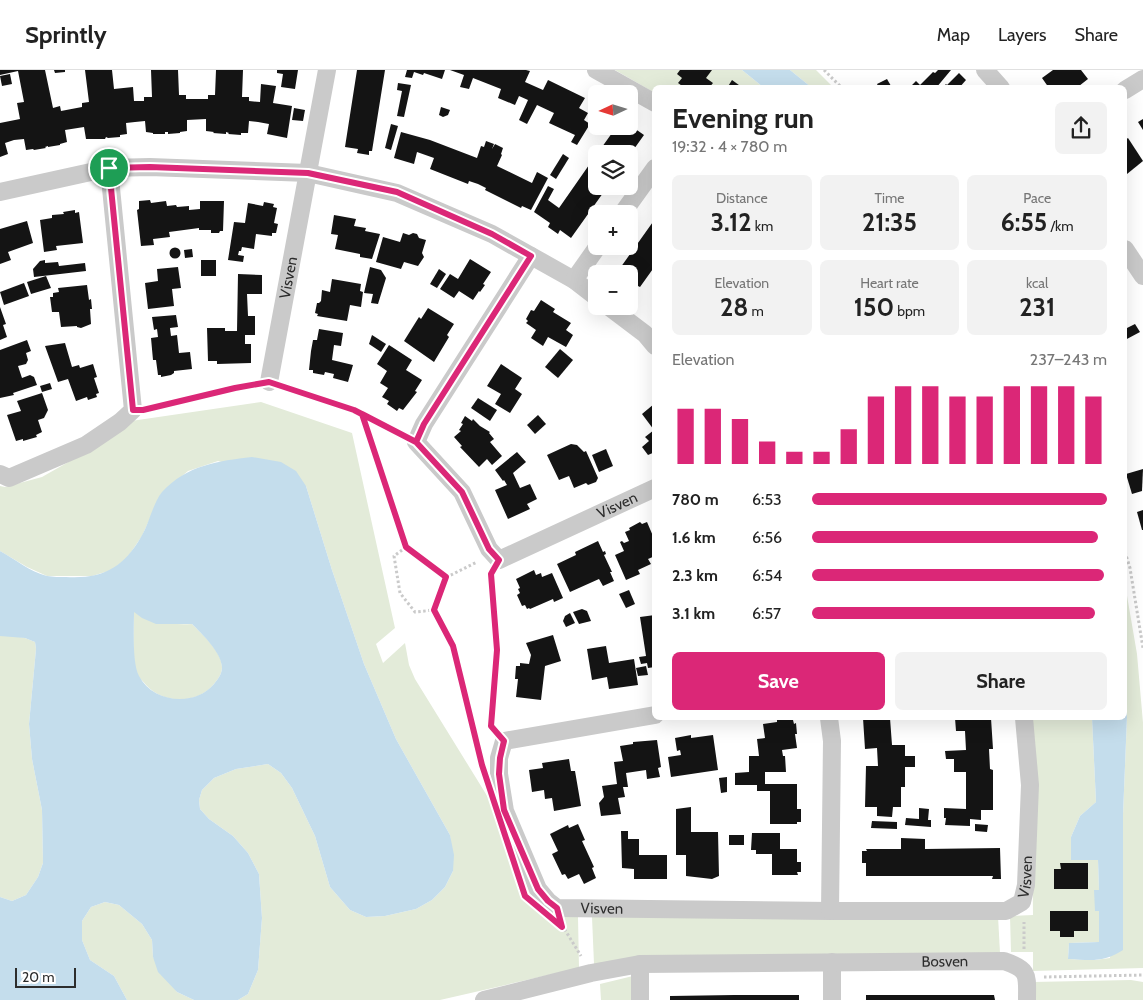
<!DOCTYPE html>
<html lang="en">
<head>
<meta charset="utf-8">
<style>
	body { margin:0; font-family:Cabin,sans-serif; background:#f2f2f2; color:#222; height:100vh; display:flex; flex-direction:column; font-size:19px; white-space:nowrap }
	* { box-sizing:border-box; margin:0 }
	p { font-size:16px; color:#767676 }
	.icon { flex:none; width:28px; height:28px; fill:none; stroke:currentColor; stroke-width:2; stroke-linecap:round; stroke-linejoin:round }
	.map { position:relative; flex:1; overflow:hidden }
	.panel { position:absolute; left:652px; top:15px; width:475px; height:635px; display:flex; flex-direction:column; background:#fff; border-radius:8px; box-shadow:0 5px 20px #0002 }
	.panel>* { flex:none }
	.needle { width:32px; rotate:266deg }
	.buttons { position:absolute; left:588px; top:15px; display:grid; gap:10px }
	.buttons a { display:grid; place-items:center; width:50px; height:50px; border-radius:8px; background:#fff; box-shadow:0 5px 20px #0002; font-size:25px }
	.scale { position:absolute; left:15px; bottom:12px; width:61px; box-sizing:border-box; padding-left:5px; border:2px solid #2d2d2d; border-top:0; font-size:14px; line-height:18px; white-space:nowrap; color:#2d2d2d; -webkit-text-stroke:4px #fff; paint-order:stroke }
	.pin { position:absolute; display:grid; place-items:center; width:42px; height:42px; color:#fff; margin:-21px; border:2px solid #fff; border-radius:50%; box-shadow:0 1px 5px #0007 }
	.round { display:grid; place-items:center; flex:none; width:52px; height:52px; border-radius:8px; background:#f2f2f2 }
	.head { display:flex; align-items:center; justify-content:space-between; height:85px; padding:0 20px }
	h1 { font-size:28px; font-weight:700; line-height:38px }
	.figures { display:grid; grid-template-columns:repeat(3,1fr); gap:8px; height:85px; padding:5px 20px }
	.figures div { display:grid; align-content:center; border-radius:8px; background:#f2f2f2; text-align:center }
	.figures b { font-size:25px; font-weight:700 }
	.figures small { font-size:14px; font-weight:400 }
	.figures p { font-size:14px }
	.chart { height:140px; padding:10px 20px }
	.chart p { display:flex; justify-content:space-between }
	.chart svg { width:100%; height:90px; margin-top:5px; stroke:#db2777; stroke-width:6 }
	.cta { display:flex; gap:10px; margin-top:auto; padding:10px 20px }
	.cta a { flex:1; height:58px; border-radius:8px; background:#db2777; color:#fff; font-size:20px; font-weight:700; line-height:58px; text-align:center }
	.cta a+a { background:#f2f2f2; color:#222 }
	ul { padding:0 20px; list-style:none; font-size:16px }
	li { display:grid; grid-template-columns:80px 60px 1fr; align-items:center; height:38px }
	li i { height:12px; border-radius:6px; background:#db2777 }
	header { display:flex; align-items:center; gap:30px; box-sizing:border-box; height:70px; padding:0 25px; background:#fff; border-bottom:1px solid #e0e0e0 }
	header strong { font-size:24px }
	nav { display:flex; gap:28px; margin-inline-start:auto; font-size:18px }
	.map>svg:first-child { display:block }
</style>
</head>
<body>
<header>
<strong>Sprintly</strong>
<nav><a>Map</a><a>Layers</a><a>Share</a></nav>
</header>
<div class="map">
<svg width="1143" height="930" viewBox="0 0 1143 930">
	<rect width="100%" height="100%" fill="#fff"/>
	<g fill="#e3ebd9">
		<polygon points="615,0 742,0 763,17 655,18 655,23"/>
		<polygon points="790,0 816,0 833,17 811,17"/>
		<polygon points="261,332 352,363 395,558 376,574 383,593 405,573 409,595 415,609 502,750 519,802 540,835 555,844 578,847 579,898 440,930 238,930 248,924 258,900 262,848 259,804 248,783 233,766 209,749 200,739 199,730 202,720 214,708 236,699 268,694 281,703 292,718 315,766 330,817 350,840 366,847 385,846 416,839 432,830 445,817 453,801 450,765 396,669 364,594 332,500 306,416 218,391 188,401 161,424 142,466 127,488 112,500 92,506 47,506 27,497 0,481 0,416 5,417 42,407 86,382 131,351"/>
		<polygon points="1125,514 1137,584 1143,653 1143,898 1033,901 1033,882 1011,882 1010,846 1033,845 1031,648 1092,648 1096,732 1080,746 1071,767 1071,790 1098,789 1099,820 1095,820 1096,841 1099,841 1099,872 1069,873 1068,889 1095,890 1110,888 1123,745 1127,647 1125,631"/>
		<path d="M 134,541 C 149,553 173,555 192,554 C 202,564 222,582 222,597 C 222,604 218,609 214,614 C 197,635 163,634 146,615 C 144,612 140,609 138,606 C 131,591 134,558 134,541 Z"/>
		<polygon points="10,565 25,568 35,572 36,579 29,654 32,689 42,740 43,793 38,807 26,825 12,831 0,827 0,566"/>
		<polygon points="105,832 119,835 142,854 152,870 153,887 177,922 194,930 127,930 114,906 90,890 82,870 82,851 91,837"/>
		<polygon points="998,846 1000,883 594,894 592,847"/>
		<polygon points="633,906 636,930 601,930 600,914"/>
		<polygon points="1131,910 1143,912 1143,930 1034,930 1033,912"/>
	</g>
	<g fill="#c4ddec" fill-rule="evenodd">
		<polygon points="742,0 790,0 811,17 763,17"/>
		<path d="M 252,387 L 281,392 L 296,401 L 306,416 L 332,500 L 364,594 L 396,669 L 450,765 L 454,785 L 453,801 L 445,817 L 432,830 L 416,839 L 385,846 L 366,847 L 350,840 L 330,817 L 315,766 L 292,718 L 281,703 L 268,694 L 236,699 L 214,708 L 202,720 L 199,730 L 200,739 L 209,749 L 233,766 L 248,783 L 259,804 L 262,848 L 258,900 L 248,924 L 238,930 L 194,930 L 177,922 L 158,902 L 153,887 L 152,870 L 142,854 L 119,835 L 105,832 L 91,837 L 82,851 L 82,870 L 90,890 L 114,906 L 127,930 L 0,930 L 0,827 L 12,831 L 26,825 L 38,807 L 43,793 L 42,740 L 32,689 L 29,654 L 36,579 L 35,572 L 25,568 L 0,566 L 0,481 C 15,489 30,502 47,506 C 53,507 60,507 66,507 C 103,509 123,498 141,467 C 149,454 153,433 162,422 C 187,395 218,391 252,387 ZM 134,542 L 142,548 L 156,554 L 192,554 C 202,564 221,582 222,597 C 222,604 218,609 214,614 C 195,637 153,633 139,606 C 132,593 134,558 134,542 Z"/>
		<path d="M 1125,631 L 1127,647 L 1123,745 L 1123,880 C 1103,893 1091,890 1068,889 L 1069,873 L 1099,872 L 1099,841 L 1095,841 L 1094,820 L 1099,820 L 1098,790 L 1071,790 L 1071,767 L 1080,746 L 1096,732 L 1092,648 L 1125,648 Z"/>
	</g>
	<g fill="#141414">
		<polygon points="0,0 45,0 53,38 60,36 61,41 82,37 82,33 89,32 85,0 112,0 114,19 133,17 134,31 144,31 144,27 152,27 151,0 178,0 179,25 186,25 186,29 208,29 208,25 215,25 216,0 243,0 242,27 249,27 249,31 260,32 261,14 276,16 273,33 292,36 287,68 267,64 269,54 258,52 249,51 248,63 241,63 241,65 228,64 229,63 226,62 226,64 213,63 214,62 206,61 206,49 187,50 187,61 180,62 180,63 168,64 168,62 165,62 165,64 153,64 153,63 146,62 145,51 135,52 126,53 127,64 120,65 120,67 108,68 106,67 105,69 86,69 84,57 65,60 67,72 60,74 60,75 48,77 48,76 45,77 46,78 34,80 33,79 26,80 24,69 14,70 5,73 8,84 0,87 0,53 20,49 17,33 24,32 18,1 0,5"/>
		<polygon points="54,0 65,0 65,2 55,3"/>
		<polygon points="277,0 298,0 295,19 281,17 283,4 277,3"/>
		<polygon points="357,0 385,0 372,81 369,81 369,85 357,83 358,79 345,77"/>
		<polygon points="407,0 445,0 442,9 424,3 423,5 414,2 412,8 405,7"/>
		<polygon points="450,0 526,0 530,1 525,12 543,20 548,10 585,28 579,38 588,43 584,50 590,54 577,75 571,72 575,65 549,53 554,43 537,35 527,54 519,50 528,30 519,26 515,35 498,28 501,19 473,8 469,19 460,17 464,5"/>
		<polygon points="680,0 712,0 706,8 713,13 709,18 685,18 678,13 682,8 677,4"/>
		<polygon points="938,0 951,0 936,18 909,18 916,11 920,15 933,2 935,3"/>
		<polygon points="1053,0 1081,0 1088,9 1079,16 1081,18 1049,18 1042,8"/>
		<polygon points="959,3 966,10 959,18 942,18 946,14 947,15"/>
		<polygon points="10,4 12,14 2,16 0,6"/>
		<polygon points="887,9 891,16 879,18 877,14"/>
		<polygon points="732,10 743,18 727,18"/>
		<polygon points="398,13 411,15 404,47 397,46 402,21 397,20"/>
		<polygon points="441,37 450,40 448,45 443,47 439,45"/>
		<polygon points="596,37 596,53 590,50"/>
		<polygon points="294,38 305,40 303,51 292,50"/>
		<polygon points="629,49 636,54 634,58 644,65 629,86 629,84 597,84 617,56 629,56"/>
		<polygon points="1143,49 1143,60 1138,52"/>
		<polygon points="391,54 398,56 391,80 385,78"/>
		<polygon points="401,62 430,70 477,88 481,76 490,79 484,77 486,71 494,74 492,79 495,74 503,78 501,84 502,85 497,96 532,113 537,102 548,108 531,140 522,136 521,138 485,120 486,118 478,114 469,111 468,114 430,99 434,88 417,82 414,94 394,88"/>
		<polygon points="1128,68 1143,91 1127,104 1125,101 1125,70"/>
		<polygon points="563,84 569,88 556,109 550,105"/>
		<polygon points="596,85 596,116 608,116 571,168 560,160 558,164 548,157 550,153 534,142 548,116 554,119 548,130 559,138"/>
		<polygon points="150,130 151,133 166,131 167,136 176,135 177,137 189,136 189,140 200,139 200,131 224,131 223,161 220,161 219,163 211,163 211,160 199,160 199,158 169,162 170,167 153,169 154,175 141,176 137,140 139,139 139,131"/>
		<polygon points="264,132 274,134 273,137 277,138 274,153 278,154 276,163 272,163 272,166 256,164 254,179 242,177 241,181 239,181 238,185 244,186 243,192 228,190 234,152 245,153 248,133 263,136"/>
		<polygon points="75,140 75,143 79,142 83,173 56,176 57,180 44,182 40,150 52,148 52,145 64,144 63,142"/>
		<polygon points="334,145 356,149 354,156 366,158 365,161 380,164 372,189 360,187 360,184 335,179 338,165 331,164"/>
		<polygon points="655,149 655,196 640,217 638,216 636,219 629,214 629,204 622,204 618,201"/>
		<polygon points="27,151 33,173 8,182 11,190 0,194 0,159"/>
		<polygon points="403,163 409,165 413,163 417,164 419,168 426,170 422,183 424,187 418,196 404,192 401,199 376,192 383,167 400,172"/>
		<circle cx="175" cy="183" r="5.5"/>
		<polygon points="192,179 193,187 185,188 184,180"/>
		<polygon points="470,189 491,202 483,214 485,215 480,222 479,221 473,230 459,221 454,228 440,219 450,204 458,209"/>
		<polygon points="45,190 45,193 58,192 59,196 85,193 86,201 34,207 33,199 40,191"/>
		<rect x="201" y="190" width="15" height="16"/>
		<polygon points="178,197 181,218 172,219 174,236 148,239 145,213 158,211 157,199"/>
		<polygon points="370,197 381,200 386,208 378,234 371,233 373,224 364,223"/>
		<polygon points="439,199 446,204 437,218 430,214"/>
		<polygon points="238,204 262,205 262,224 247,224 248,246 255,246 255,265 245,265 245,274 251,274 251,293 217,294 217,291 208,291 207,258 225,258 225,261 237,261"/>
		<polygon points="46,206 51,218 31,224 27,212"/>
		<polygon points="332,209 361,214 360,221 363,222 361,237 350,235 347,251 317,246 318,244 315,243 317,233 319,233 321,231 322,220 330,222"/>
		<polygon points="24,213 29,226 4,235 0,222"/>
		<polygon points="87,215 89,230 91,229 92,239 90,239 91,254 81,258 77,257 77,256 61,257 59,242 52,242 50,227 53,227 53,223 59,222 58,218"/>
		<polygon points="541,230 555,239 553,242 571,253 566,260 573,265 566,277 548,267 543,276 531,268 536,260 526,253 528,251 526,249 531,240 534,241"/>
		<polygon points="0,237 6,254 3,255 7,267 0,270"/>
		<polygon points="428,238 454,254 447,265 449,267 434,292 404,271 419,247 421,249"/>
		<polygon points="176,245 178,257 170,258 171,266 177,265 179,283 190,282 192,299 174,301 174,303 171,305 161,307 161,305 158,305 156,290 153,290 151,268 158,267 157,259 154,260 152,247"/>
		<polygon points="1135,254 1140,262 1125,270 1125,259"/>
		<polygon points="319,259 343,263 341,276 334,275 332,290 353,295 348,312 333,308 334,304 325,302 324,305 313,303 313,300 309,300 311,281 313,270 317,270"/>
		<polygon points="372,265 386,274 381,282 369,274"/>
		<polygon points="27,270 31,281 26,283 28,290 26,294 18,296 22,308 30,305 34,307 37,315 13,323 14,325 0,328 0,280"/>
		<polygon points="65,273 72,297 79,295 80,298 93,294 97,307 94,308 99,323 96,324 97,327 88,330 87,327 76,331 68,309 58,312 45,276"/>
		<polygon points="389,275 412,290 406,300 422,310 415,321 417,322 403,340 399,338 397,341 387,334 389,331 382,327 388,318 380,313 387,301 377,294"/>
		<polygon points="560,279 573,290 558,308 545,297"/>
		<polygon points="501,294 522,308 515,319 522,324 510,343 495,334 501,324 487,316"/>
		<polygon points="50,313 52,319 42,322 40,316"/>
		<polygon points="42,323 48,340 44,348 38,350 42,362 36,365 37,367 23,371 23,369 16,371 7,345 21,341 17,331"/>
		<polygon points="478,328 497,340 490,351 471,338"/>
		<polygon points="654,334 655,336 655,382 648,385 642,377 649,371 645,367 654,360 642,344"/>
		<polygon points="538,345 546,354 535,364 527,355"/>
		<polygon points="465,346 472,351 473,349 480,356 490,362 489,363 494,369 490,372 502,386 492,395 487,389 479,397 460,377 462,376 454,367 461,361 459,360 463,354 461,353"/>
		<polygon points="571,374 577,375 584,382 586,381 598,408 596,412 588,415 586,413 574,418 569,406 559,410 547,385"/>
		<polygon points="606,379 613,396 599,402 592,385"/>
		<polygon points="517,382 526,392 513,403 520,418 530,414 537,429 527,434 530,439 508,449 495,420 507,415 504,410 503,411 495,400"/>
		<polygon points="1143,399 1142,421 1132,424 1126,404"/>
		<polygon points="1143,440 1143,460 1142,460 1137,442"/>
		<polygon points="640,452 642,454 647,452 653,466 655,465 655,486 648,489 651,494 638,500 640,504 626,510 615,485 624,481 620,472 622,471 624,473 629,471 625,462 630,460 629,458"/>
		<polygon points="598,471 603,482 605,481 606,484 604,485 612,502 610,502 614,511 603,516 599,509 570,522 557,494 576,485 575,482"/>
		<polygon points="534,500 536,505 541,503 542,507 552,503 563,528 554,532 553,529 530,539 529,538 527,539 525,535 522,536 517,525 520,523 518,519 520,518 516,509"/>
		<polygon points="629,520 635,534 626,538 619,524"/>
		<polygon points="582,539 587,541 591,551 579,554 573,542"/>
		<polygon points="570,543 575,553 566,557 563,551 565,546"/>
		<polygon points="655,545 655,597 648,598 647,593 641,594 639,587 646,586 640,547"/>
		<polygon points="553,565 561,591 545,596 541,630 516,627 518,609 515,609 516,596 520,596 520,593 529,594 531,585 526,573"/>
		<polygon points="606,576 609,593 634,589 638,615 609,619 607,607 592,610 587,579"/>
		<polygon points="646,596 648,605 638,606 636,598"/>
		<polygon points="788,648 788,650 793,650 794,654 796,653 797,664 795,664 797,678 782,680 783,686 785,686 786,702 765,702 765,714 797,714 797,739 801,739 801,752 797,752 797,754 770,754 770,721 757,721 757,715 735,715 735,703 749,702 749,686 759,686 757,669 765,668 763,654 777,652 777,650"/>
		<polygon points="863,648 890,648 892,675 905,675 905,686 915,686 915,697 905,697 905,717 901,717 901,737 893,737 892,747 877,746 877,737 865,737 866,696 878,696 877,678 865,679"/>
		<polygon points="955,648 991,648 993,679 989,679 990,699 993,700 993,740 981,740 981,750 970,749 970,756 945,755 946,748 944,748 944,738 966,739 966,702 954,702 954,689 946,689 945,681 966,680 965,661 956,661"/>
		<polygon points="691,665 691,668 713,665 718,700 671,707 668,687 681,685 680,680 677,681 675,668"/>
		<polygon points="657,670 661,697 658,698 660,707 647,709 646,700 626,703 628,717 623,717 625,727 618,728 621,744 601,746 599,733 604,727 602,716 617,714 614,692 623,691 620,676 633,674 633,672"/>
		<polygon points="569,689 571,701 575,701 581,736 554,741 552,728 545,729 544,720 532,722 529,700 543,698 542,693"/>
		<polygon points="727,707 727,722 721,723 719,708"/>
		<polygon points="691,737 691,762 718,762 719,806 712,809 686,806 686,785 676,785 676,739"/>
		<polygon points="919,738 929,739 928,750 931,750 931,757 905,755 906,748 919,749"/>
		<polygon points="872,751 897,752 897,759 871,758"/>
		<polygon points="578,754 585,770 582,771 594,797 592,798 596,808 584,814 579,804 568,809 565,804 562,805 552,784 558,781 550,764 568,755 569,758"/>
		<polygon points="975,754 988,755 987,762 975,761"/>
		<polygon points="621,761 628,761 628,769 639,769 639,785 667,785 667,809 634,809 634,799 622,798"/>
		<polygon points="752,763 780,763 780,779 797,779 797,792 801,792 801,802 797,802 798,805 772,805 772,784 756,784 756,780 751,780"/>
		<rect x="729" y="765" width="15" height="10"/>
		<polygon points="901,768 925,769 925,779 1000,778 1001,809 992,809 993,806 866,806 866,793 862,793 862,781 867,781 866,779 901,779"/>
		<polygon points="1060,793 1088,793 1088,819 1054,819 1054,799 1061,799"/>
		<polygon points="1050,841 1088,841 1088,861 1074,861 1074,867 1060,867 1060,861 1050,861"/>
		<polygon points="734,925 799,925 799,930 670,930 670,926"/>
		<polygon points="866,925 994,925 995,930 866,930"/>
	</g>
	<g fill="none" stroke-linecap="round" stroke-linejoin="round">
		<g stroke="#cacaca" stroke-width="3" stroke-dasharray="2.5 2.5" stroke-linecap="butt">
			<polyline points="824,0 842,18"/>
			<polyline points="285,318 354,340 400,364"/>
			<polyline points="152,338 235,318 253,315"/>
			<polyline points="362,344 406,477 394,486 400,523 415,542 434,540 453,576 480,686"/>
			<polyline points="406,477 447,507 477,492"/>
			<polyline points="1125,482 1130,498 1143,578"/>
			<polyline points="492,506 497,580 491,656 494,659"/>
			<polyline points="434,540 447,507"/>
			<polyline points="562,855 581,886"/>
			<polyline points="1024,879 1024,852"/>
			<polyline points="1044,907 1143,905"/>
		</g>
		<g stroke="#cacaca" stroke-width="18">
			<polyline points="596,0 655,33"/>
			<polyline points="985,0 1001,18"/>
			<polyline points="1125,20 1143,9"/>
			<polyline points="0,122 109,98 150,97 308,103 397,123 492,164 574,210 596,227"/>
			<polyline points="622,144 655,98"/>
			<polyline points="1125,179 1143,206"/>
			<path id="s1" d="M 531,186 L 424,354 L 416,372 L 462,422 L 489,479 L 499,490 L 655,418"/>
			<polyline points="574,210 598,176"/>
			<polyline points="608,236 645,264 655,276"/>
			<path id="s2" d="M 269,312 L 327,0"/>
			<polyline points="0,404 9,408 86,375 120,352 133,340 109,98"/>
			<path id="s3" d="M 655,645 L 504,671 L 499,688 L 499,704 L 505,741 L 538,819 L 548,831 L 557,838 L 830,841 L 1006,841 L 1022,832 L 1026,815 L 1030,715 L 1024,648"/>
			<polyline points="829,648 832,671 830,841"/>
			<polyline points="832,892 832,930"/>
			<polyline points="640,894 640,930"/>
			<path id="s4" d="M 484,930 L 591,903 L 640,894 L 1004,891 C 1030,900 1027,905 1027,930"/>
		</g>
	</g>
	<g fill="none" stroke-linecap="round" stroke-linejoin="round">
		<defs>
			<polyline id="route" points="109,98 133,340 143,340 235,318 269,312 354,340 416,372 462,422 489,479 499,490 491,504 497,580 491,656 504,671 500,688 499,704 504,740 538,819 548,831 557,838 562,857 525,826 482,695 453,576 434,540 446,507 406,477 362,344 416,372 424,354 531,186 492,164 397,122 308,103 150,97 109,98"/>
		</defs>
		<use href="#route" stroke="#fff" stroke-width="10"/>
		<use href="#route" stroke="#db2777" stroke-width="6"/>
	</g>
	<g text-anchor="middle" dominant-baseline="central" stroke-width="5" stroke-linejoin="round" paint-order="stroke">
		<g font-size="15" fill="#2d2d2d" stroke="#fff">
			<text stroke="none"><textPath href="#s2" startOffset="106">Visven</textPath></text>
			<text stroke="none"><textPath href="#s1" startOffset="495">Visven</textPath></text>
			<text stroke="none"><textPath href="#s3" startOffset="829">Visven</textPath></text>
			<text stroke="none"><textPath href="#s3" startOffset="381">Visven</textPath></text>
			<text stroke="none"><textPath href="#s4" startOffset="465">Bosven</textPath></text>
		</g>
	</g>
</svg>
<div class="buttons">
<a><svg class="needle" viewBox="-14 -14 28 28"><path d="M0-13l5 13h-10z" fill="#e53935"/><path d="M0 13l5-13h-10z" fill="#767676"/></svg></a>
<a><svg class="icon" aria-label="layers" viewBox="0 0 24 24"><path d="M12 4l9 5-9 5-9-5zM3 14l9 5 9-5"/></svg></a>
<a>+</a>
<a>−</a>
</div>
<div class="scale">20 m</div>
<div class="pin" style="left:109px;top:98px;background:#1e9e55"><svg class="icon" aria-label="arrive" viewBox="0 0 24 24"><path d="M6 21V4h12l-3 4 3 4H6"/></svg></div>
<section class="panel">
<div class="head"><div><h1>Evening run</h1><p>19:32 · 4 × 780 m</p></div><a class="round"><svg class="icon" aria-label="share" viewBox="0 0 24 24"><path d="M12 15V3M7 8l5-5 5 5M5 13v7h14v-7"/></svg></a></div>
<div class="figures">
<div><p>Distance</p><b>3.12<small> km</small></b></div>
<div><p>Time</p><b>21:35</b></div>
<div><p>Pace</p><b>6:55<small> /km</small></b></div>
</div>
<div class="figures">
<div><p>Elevation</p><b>28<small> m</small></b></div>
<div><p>Heart rate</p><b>150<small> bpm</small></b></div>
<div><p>kcal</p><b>231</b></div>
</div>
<div class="chart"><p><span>Elevation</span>237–243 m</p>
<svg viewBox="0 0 160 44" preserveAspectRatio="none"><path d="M5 44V17M15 44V17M25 44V22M35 44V33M45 44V38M55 44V38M65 44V27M75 44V11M85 44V6M95 44V6M105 44V11M115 44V11M125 44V6M135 44V6M145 44V6M155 44V11"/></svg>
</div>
<ul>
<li><b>780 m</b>6:53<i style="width:100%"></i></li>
<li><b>1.6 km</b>6:56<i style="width:97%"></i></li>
<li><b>2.3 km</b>6:54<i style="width:99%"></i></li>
<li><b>3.1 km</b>6:57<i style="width:96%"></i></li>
</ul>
<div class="cta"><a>Save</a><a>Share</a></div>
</section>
</div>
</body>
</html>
